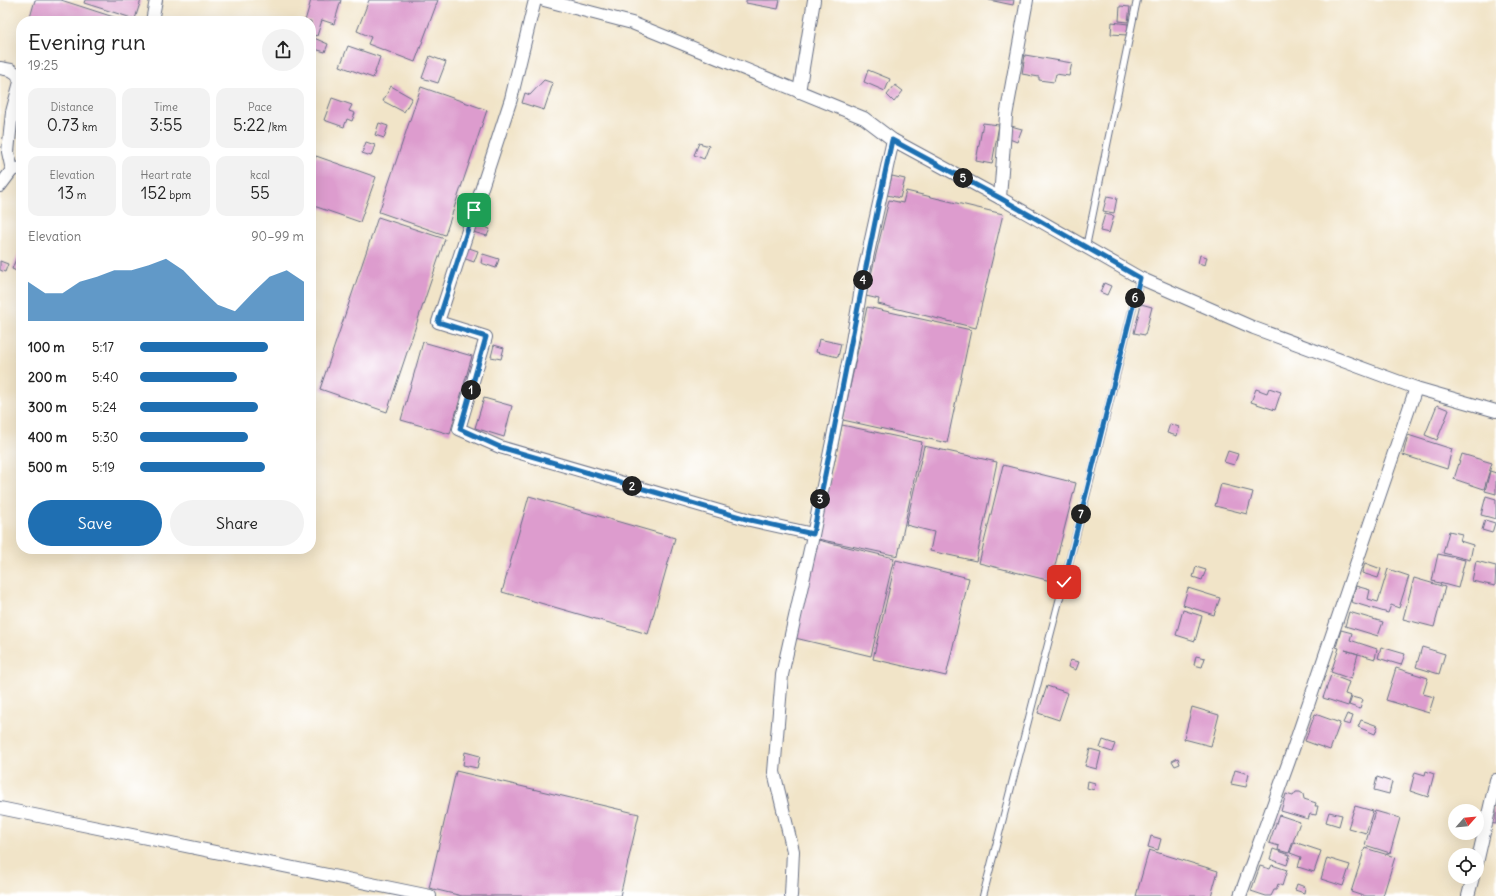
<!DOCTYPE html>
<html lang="en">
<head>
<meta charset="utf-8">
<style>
	body { margin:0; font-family:Delius,sans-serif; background:#f2f2f2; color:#222; height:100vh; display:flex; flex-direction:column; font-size:15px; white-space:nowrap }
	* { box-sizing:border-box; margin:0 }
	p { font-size:13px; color:#767676 }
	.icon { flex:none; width:22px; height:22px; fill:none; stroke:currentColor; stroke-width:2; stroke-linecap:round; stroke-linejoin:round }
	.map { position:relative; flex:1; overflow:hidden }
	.side { position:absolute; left:16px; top:16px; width:300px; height:538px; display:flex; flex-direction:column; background:#fff; border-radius:16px; box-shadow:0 4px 16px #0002 }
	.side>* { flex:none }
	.needle { width:26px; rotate:63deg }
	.buttons { position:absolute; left:1448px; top:804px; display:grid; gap:8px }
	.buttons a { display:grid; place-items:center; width:36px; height:36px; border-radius:50%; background:#fff; box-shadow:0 4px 16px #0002; font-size:20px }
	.pin { position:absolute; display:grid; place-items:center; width:34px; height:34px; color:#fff; margin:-17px; border-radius:8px; box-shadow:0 2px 6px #0006 }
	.km { position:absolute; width:20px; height:20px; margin:-10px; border-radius:50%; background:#222; color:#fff; font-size:11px; line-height:20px; text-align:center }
	.round { display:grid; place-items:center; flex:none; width:42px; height:42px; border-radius:21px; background:#f2f2f2 }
	.summary { display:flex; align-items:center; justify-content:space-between; height:68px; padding:0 12px }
	h1 { font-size:22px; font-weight:600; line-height:30px }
	.metrics { display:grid; grid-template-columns:repeat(3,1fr); gap:6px; height:68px; padding:4px 12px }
	.metrics div { display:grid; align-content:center; border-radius:10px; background:#f2f2f2; text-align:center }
	.metrics b { font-size:17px; font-weight:600 }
	.metrics small { font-size:11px; font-weight:400 }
	.metrics p { font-size:11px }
	.chart { height:112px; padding:8px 12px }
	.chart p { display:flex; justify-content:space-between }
	.chart svg { width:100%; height:72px; margin-top:4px; fill:#1f6fb2; opacity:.7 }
	.cta { display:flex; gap:8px; margin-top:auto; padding:8px 12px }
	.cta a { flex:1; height:46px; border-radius:24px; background:#1f6fb2; color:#fff; font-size:16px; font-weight:600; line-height:46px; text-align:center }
	.cta a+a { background:#f2f2f2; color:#222 }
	ul { padding:0 12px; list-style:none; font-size:13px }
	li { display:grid; grid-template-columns:64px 48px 1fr; align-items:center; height:30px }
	li i { height:10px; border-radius:5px; background:#1f6fb2 }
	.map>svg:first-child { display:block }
</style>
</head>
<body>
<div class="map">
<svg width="1496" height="896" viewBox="0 0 1496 896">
	<rect width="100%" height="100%" fill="#fff"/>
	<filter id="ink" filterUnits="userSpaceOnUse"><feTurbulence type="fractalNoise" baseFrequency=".025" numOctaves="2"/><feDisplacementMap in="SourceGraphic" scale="8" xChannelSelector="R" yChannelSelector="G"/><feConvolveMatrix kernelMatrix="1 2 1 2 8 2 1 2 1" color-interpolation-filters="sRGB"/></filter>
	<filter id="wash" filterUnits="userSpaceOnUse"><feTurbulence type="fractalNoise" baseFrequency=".012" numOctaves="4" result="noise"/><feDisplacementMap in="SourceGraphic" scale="16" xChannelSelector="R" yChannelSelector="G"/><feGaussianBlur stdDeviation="0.9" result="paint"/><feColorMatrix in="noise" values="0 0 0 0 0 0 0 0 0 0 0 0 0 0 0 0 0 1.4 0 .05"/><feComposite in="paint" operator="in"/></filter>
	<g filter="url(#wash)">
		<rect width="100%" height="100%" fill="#f1e4c8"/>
		<g id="blocks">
			<g fill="#dd9cce">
				<polygon points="35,0 61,0 126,21 29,21"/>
				<polygon points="85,0 141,0 135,19 84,3"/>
				<polygon points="311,0 341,0 334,24 322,20 317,36 311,34 311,21 305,21"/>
				<polygon points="369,0 438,0 415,62 368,44 371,37 357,31"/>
				<polygon points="746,0 780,0 778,9 746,3"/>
				<polygon points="989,0 1014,0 1013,5"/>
				<polygon points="1120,6 1130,7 1128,22 1119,21"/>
				<polygon points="1112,22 1128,24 1127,35 1111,34"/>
				<polygon points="314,38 328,44 325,52 311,48"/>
				<polygon points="348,46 380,57 373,78 340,66"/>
				<polygon points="1025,55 1072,63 1069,76 1056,74 1054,82 1039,80 1039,77 1022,74"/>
				<polygon points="430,56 446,62 438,83 422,78"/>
				<polygon points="868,70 890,79 885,91 864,82"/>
				<polygon points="544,80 553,83 544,110 522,103 525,93 530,95"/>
				<polygon points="895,85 903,91 894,102 887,95"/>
				<polygon points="391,86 412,98 404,112 383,101"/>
				<polygon points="421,87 487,110 445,235 379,212"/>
				<polygon points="332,98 352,105 349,111 355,113 352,121 347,119 344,127 324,120"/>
				<polygon points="379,123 388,126 384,138 375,135"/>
				<polygon points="983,123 999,125 992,164 976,161"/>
				<polygon points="1011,126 1022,129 1017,142 1007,138"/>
				<polygon points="366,142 375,145 371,156 362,153"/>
				<polygon points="699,143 709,146 704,159 694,155"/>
				<polygon points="316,156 376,177 360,222 311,205 311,170"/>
				<polygon points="892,176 905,179 900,198 887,195"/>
				<polygon points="906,191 1003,214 976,328 878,304 879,299 866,296 889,200 903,203"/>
				<polygon points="1107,196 1117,198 1114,213 1103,211"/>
				<polygon points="1105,214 1114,216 1109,233 1100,231"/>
				<polygon points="378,217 445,239 387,412 320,389"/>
				<polygon points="475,224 490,229 487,236 473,232"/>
				<polygon points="466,247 478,251 474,262 463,258"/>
				<polygon points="20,249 21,249 21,273 12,269"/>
				<polygon points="483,254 499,259 496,268 481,263"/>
				<polygon points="1200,255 1207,257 1205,265 1198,263"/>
				<polygon points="0,261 8,264 5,272 0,270"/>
				<polygon points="1104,283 1111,286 1107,295 1100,292"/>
				<polygon points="1141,304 1152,307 1145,335 1134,333"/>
				<polygon points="867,307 971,330 947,443 843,420"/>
				<polygon points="819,339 841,344 838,357 816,352"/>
				<polygon points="423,342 472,356 450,434 401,420"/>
				<polygon points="494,345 504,348 501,359 491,357"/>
				<polygon points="1269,388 1281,392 1275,410 1251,402 1256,389 1267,393"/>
				<polygon points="484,398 512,406 504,437 475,428"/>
				<polygon points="1437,405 1449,410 1437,440 1425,435"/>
				<polygon points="1170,424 1179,427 1177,436 1167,433"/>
				<polygon points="842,425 922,442 898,556 818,539"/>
				<polygon points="1408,435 1452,449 1447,469 1403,455"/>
				<polygon points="924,446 997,462 976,561 930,551 934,532 906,525"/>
				<polygon points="1228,451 1238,454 1234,465 1224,462"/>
				<polygon points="1462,454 1492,463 1484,489 1454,479"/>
				<polygon points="1003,465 1076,483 1051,581 979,563"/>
				<polygon points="1490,471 1496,473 1496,494 1485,491"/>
				<polygon points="1221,484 1253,492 1247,514 1215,506"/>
				<polygon points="529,496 675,538 648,634 502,592"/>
				<polygon points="1486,496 1496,499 1496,519 1481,515"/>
				<polygon points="1485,520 1495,523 1492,533 1482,530"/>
				<polygon points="1449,531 1462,534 1460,541 1473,545 1470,560 1443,553"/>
				<polygon points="818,540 894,558 871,656 795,638"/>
				<polygon points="1438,554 1465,560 1458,588 1432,581"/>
				<polygon points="896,560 969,578 946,676 873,659"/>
				<polygon points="1476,561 1496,566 1495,586 1472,581"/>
				<polygon points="1365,563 1381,569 1378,578 1362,573"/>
				<polygon points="1196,567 1206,570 1202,580 1193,577"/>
				<polygon points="1388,569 1409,576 1399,608 1391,605 1388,613 1351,602 1356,586 1370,590 1368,599 1378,602"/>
				<polygon points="1414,578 1445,587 1434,627 1403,619"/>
				<polygon points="1188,588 1220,598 1214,615 1183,605"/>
				<polygon points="1183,610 1202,616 1195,641 1176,635"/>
				<polygon points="1349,612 1383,622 1378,636 1345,626"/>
				<polygon points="1341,630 1352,633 1350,640 1377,649 1375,659 1345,650 1358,654 1351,679 1331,672 1339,648 1336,647"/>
				<polygon points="1381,647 1405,654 1401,665 1378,658"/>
				<polygon points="1422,647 1445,654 1439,674 1416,667"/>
				<polygon points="1196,656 1205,658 1202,667 1194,665"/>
				<polygon points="1070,660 1079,662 1076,670 1068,667"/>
				<polygon points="1396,668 1428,678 1423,694 1434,697 1429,713 1386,700"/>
				<polygon points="1331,675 1349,682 1345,694 1351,696 1348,706 1323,698"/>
				<polygon points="1047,686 1068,693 1059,720 1038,713"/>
				<polygon points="1352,697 1363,700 1360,709 1349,705"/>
				<polygon points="1192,707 1219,715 1211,746 1184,739"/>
				<polygon points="1315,714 1340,723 1330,750 1305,741"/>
				<polygon points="1347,714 1353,716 1350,725 1343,723"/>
				<polygon points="1361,720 1378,726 1375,734 1358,727"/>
				<polygon points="1103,740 1115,744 1112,752 1100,748"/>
				<polygon points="1090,749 1101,752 1097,769 1085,766"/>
				<polygon points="465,752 480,756 477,768 463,765"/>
				<polygon points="1178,758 1180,764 1175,766 1172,761"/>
				<polygon points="1235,770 1249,774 1246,787 1231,784"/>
				<polygon points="456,771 639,814 620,896 462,896 429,888"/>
				<polygon points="1426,771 1434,774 1428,797 1410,791 1415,772 1425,775"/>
				<polygon points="1377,777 1392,782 1389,794 1374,790"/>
				<polygon points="1088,781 1095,783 1094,790 1087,788"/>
				<polygon points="1296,792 1300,792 1303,794 1304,799 1316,803 1315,806 1318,806 1316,815 1310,814 1308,819 1281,811 1286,794 1293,796"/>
				<polygon points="1496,804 1496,824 1488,823"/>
				<polygon points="1355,806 1373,811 1366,833 1348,828"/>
				<polygon points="1375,811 1400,818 1390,853 1365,845"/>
				<polygon points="1329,812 1342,815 1339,826 1326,822"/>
				<polygon points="1279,815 1300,822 1289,853 1278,850 1279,846 1269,843"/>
				<polygon points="1151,836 1161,839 1158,850 1148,847"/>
				<polygon points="1294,842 1321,851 1314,872 1298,867 1301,857 1290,853"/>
				<polygon points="1365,848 1395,857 1383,896 1363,896 1351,892"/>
				<polygon points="1273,849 1290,855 1287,865 1270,859"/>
				<polygon points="1149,850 1218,871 1211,896 1136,896"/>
				<polygon points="1327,858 1350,865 1343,886 1321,879"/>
				<polygon points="1272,865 1287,870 1282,886 1278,884 1276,890 1274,890 1271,896 1266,896 1251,891 1260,866 1270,869"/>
				<polygon points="1297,884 1305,887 1304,893 1295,890"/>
			</g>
		</g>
	</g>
	<g filter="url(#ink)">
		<use href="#blocks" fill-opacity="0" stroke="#666e83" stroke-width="1"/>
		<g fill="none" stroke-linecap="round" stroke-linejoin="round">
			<defs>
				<g id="service">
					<polyline points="1086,247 1137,0"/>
					<polyline points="983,896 1091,477 1140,278"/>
				</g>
				<g id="minor">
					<polyline points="535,0 511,99 438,322 486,337 459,429 500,447 750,520 813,534"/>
					<polyline points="544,0 632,23 864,118 893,140 1000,198 1140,278 1254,328 1416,388 1496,411"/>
					<polyline points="152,21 156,0"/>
					<polyline points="0,68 11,70 17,74 20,82 12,112 8,152 12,170"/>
					<polyline points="799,92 814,0"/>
					<polyline points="0,186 12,170 21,168"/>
					<polyline points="1000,198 1006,116 1027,0"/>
					<polyline points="0,808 430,896"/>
					<polyline points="1477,863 1496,780"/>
					<polyline points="791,896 793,851 774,772 782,675 811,545 850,353 864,271 893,140"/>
					<polyline points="1240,896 1289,761 1416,388"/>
					<polyline points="1468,896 1473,877"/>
				</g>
			</defs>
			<use href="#service" stroke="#666e83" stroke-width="8"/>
			<use href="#minor" stroke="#666e83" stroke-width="14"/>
			<use href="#service" stroke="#fff" stroke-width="6"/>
			<use href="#minor" stroke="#fff" stroke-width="12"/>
		</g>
	</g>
	<g fill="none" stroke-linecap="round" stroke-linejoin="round" filter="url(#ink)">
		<defs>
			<path id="route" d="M 474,210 L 438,322 L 486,337 L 460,429 L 500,447 L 750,520 L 813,534 C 840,403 864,271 892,140 L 1000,198 L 1140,278 L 1064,582"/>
		</defs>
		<use href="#route" stroke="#fff" stroke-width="8"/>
		<use href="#route" stroke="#1f6fb2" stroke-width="5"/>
	</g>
</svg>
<div class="buttons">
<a><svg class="needle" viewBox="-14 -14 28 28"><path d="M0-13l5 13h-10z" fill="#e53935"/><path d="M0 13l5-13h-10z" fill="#767676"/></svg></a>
<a><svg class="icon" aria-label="locate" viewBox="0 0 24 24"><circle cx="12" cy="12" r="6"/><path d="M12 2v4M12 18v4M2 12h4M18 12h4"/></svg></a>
</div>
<div class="pin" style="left:474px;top:210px;background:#1e9e55"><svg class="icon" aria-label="arrive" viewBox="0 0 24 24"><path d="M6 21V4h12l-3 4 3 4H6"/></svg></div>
<div class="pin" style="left:1064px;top:582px;background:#d93025"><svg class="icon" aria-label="check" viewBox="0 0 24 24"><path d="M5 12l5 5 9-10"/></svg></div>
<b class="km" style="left:471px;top:390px">1</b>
<b class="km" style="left:632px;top:486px">2</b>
<b class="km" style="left:820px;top:499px">3</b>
<b class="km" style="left:863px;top:280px">4</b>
<b class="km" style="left:963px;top:178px">5</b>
<b class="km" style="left:1135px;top:298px">6</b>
<b class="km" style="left:1081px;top:514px">7</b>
<section class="side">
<div class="summary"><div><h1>Evening run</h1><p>19:25</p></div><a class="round"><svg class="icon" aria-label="share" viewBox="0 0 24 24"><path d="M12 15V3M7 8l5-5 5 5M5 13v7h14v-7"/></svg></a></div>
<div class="metrics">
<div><p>Distance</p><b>0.73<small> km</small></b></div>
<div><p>Time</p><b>3:55</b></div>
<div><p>Pace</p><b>5:22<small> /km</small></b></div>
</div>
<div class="metrics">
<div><p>Elevation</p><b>13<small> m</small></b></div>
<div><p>Heart rate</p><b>152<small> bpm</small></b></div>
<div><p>kcal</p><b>55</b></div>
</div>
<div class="chart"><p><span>Elevation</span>90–99 m</p>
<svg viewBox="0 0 160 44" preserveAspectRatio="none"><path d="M0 44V20L10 27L20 27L30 20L40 17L50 13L60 13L70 10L80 6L90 13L100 24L110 34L120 38L130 27L140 17L150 13L160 20V44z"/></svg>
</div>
<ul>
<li><b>100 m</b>5:17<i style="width:78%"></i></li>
<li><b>200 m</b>5:40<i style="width:59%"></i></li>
<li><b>300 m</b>5:24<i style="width:72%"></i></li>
<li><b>400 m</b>5:30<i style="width:66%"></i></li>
<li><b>500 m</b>5:19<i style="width:76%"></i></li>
</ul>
<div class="cta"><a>Save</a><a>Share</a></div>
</section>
</div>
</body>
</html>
